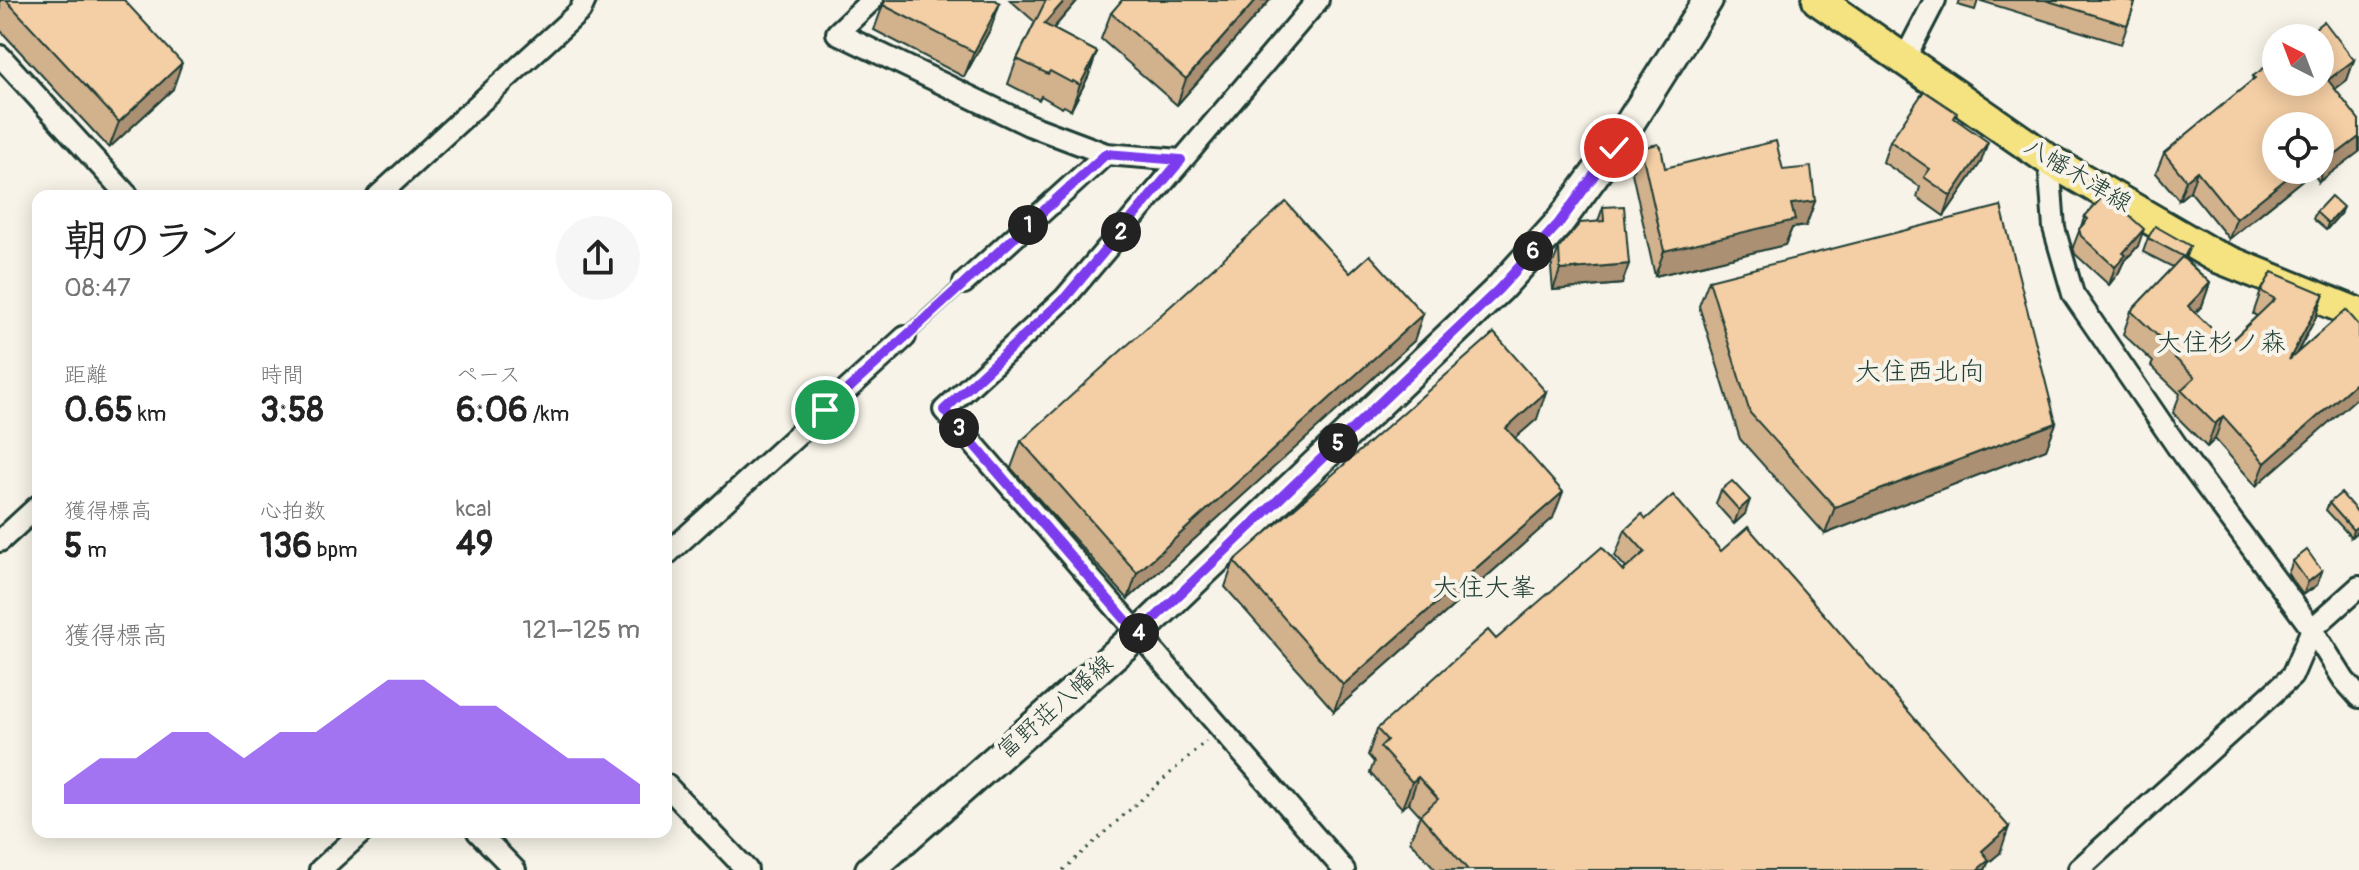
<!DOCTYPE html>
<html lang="ja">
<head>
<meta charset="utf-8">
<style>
	body { margin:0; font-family:Pangolin,"Klee One",sans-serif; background:#f6f6f6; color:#222; height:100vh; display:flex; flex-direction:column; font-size:30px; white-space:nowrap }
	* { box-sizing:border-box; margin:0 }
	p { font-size:26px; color:#767676 }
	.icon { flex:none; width:44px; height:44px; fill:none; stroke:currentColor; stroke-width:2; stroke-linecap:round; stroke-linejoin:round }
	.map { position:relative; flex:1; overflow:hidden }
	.details { position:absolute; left:32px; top:190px; width:640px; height:648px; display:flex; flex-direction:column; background:#fff; border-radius:16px; box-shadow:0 4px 20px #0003 }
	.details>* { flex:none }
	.needle { width:52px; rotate:318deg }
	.controls { position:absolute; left:2262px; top:24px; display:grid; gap:16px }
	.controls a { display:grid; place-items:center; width:72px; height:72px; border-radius:50%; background:#fff; box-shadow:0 4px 20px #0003; font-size:40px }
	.pin { position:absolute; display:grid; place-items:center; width:68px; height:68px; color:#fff; margin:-34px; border:4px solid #fff; border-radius:50%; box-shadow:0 2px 8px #0007 }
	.km { position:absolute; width:40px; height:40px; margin:-20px; border-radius:50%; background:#222; color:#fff; font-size:22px; line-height:40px; text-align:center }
	.round { display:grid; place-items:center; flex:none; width:84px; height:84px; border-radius:42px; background:#f6f6f6 }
	.head { display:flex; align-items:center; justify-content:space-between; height:136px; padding:0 32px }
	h1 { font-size:44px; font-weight:700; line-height:60px }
	.stats { display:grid; grid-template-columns:repeat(3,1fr); gap:12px; height:136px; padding:8px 32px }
	.stats div { display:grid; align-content:center }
	.stats b { font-size:34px; font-weight:700 }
	.stats small { font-size:22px; font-weight:400 }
	.stats p { font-size:22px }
	.chart { height:224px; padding:16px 32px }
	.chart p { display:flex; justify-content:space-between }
	.chart svg { width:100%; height:144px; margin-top:8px; fill:#7c3aed; opacity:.7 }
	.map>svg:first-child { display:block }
</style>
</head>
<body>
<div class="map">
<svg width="2359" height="870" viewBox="0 0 2359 870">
	<rect width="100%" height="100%" fill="#f7f3e8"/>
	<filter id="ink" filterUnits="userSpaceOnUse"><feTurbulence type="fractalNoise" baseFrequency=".0125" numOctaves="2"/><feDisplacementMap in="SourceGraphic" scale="16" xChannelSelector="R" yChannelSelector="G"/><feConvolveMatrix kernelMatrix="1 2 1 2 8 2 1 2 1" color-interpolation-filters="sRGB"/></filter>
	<g filter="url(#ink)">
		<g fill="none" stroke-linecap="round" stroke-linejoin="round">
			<defs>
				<polyline id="lane" points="905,337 964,283"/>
				<g id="street">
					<polyline points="872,0 837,33 1029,125 1106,154 1181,160"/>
					<polyline points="1318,0 1065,298 944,410 1344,870"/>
					<polyline points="0,56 128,196"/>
					<polyline points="1904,60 1935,0"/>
					<polyline points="2049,160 2054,228 2073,294 2183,455 2312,629 2344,680 2359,697"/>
					<polyline points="378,196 580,11 585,0"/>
					<polyline points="964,283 1106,154"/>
					<polyline points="0,541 38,506"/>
					<polyline points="666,555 905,337"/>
					<polyline points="666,785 747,870"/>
					<polyline points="478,832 515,870"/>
					<polyline points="2079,869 2292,676 2312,629 2359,587"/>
					<polyline points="320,870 362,832"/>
				</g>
				<polyline id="secondary" points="870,870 1138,634 1499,289 1559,223 1614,148 1708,0"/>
				<polyline id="primary" points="1818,0 2049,160 2213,255 2359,314"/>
			</defs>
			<use href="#lane" stroke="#1f3d34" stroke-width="16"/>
			<use href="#street" stroke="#1f3d34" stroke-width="26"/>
			<use href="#secondary" stroke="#1f3d34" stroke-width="34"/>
			<use href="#primary" stroke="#1f3d34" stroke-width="36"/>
			<polyline stroke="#1f3d34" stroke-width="3" stroke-dasharray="2 6" stroke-linecap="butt" points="1063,870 1206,741"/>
			<use href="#lane" stroke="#f7f3e8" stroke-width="10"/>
			<use href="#street" stroke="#f7f3e8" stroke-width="20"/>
			<use href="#secondary" stroke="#f7f3e8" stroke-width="28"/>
			<use href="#primary" stroke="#f5e382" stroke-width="30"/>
		</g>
		<g fill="#d2b18d" stroke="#1f3d34" stroke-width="2" fill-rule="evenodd">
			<polygon points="0,0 124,0 173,89 109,148 0,30"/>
			<polygon points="1010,0 1078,0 1053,29 1097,52 1088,77 1071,110 1064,106 1062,108 1041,96 1039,100 1008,84 1017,59 1035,22"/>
			<polygon points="1270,0 1177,105 1101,39 1111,13"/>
			<polygon points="1960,0 2124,0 2135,3 2121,44 1978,0 1975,10 1958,5"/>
			<polygon points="883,5 991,28 964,77 874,30"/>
			<path d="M 2354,60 L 2347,80 L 2335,89 L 2359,120 L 2319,182 L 2312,172 L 2229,239 L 2190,191 L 2179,200 L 2156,173 L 2164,153 L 2252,81 L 2253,76 ZM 2320,126 L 2320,170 L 2276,170 Z"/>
			<polygon points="1955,119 1981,162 1944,216 1917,197 1920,187 1883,162 1890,141"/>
			<polygon points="1641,148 1665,168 1783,170 1815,201 1806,226 1792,228 1785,245 1655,276 1632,173"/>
			<polygon points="1603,207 1622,284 1553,290 1551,268 1559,248 1598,221"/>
			<polygon points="2316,212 2340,214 2326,230 2313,219"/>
			<polygon points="2085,216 2138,246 2123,263 2119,272 2109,285 2075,254 2073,247"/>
			<polygon points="2148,238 2190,246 2185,259 2210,283 2202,306 2195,313 2228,344 2257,316 2253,314 2261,291 2324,294 2316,317 2297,353 2346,310 2256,486 2215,439 2207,447 2173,413 2180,394 2151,366 2153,362 2123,334 2131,311 2173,267 2143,252"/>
			<polygon points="1350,273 1414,341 1128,599 1011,468 1021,441"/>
			<polygon points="1709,280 2056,423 2046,449 1825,534 1740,439 1699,306"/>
			<polygon points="1537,419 1515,438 1553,518 1334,711 1225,587 1234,561"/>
			<polygon points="1721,490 1745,514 1734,524 1716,504"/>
			<polygon points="2329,503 2359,530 2351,537 2326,510"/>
			<polygon points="1646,519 1721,551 2000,853 1988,863 1985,870 1436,870 1410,841 1420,815 1409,803 1402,808 1370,773 1374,762 1368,755 1377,729 1496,639 1623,571 1626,568 1615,556 1625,530"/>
			<polygon points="2293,561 2322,571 2317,585 2303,595 2288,574"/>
		</g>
		<g fill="#ab9073" stroke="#1f3d34" stroke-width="2">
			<polygon points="1065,0 1078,0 1035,49 1044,24"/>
			<polygon points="1256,0 1270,0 1177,105 1186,79"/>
			<polygon points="1000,3 991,28 964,77 974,52"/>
			<polygon points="1097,52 1088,77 1071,110 1080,85"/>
			<polygon points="2354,60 2347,80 2321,100 2328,80"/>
			<polygon points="182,63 173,89 109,148 119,122"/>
			<polygon points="2359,137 2359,152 2319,182 2326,162"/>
			<polygon points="1988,142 1981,162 1944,216 1951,196"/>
			<polygon points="2297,170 2312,170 2312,172 2229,239 2236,219"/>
			<polygon points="2197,171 2190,191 2179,200 2186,180"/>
			<polygon points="1815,201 1806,226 1792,228 1785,245 1655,276 1664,251 1791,204"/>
			<polygon points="2343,207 2340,214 2326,230 2328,223"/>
			<polygon points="2144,229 2138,246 2123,263 2119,272 2109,285 2115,267 2123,253"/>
			<polygon points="1629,264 1622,284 1553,290 1560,270"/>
			<polygon points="2210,283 2202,306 2180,329 2188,306"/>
			<polygon points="2324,294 2316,317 2281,382 2289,360"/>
			<polygon points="1423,314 1414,341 1128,599 1137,573"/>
			<polygon points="2359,380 2359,396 2256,486 2265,463"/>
			<polygon points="1546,392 1537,419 1497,454 1506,428"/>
			<polygon points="2223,416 2215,439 2207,447 2215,424"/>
			<polygon points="2056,423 2046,449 1825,534 1835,507"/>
			<polygon points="1563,492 1553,518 1334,711 1343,685"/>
			<polygon points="1750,500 1745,514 1734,524 1739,510"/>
			<polygon points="2359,525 2359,530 2351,537 2353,530"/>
			<polygon points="2322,571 2317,585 2303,595 2308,582"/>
			<polygon points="1418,777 1409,803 1402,808 1412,782"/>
			<polygon points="2009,827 2000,853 1988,863 1985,870 1975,870 1982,851"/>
		</g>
		<g fill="#f4cea4" stroke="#1f3d34" stroke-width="2">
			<polygon points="6,0 124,0 182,63 119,122"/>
			<polygon points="886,0 995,0 1000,3 974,52 883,5"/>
			<polygon points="1046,0 1065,0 1044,24 1097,52 1080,85 1073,81 1072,83 1050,71 1048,74 1017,59"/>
			<polygon points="1122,0 1256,0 1186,79 1111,13"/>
			<polygon points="2045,0 2124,0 2135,3 2127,25"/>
			<polygon points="2324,21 2354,60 2328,80 2359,120 2359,137 2326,162 2320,154 2320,126 2276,126 2276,170 2297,170 2236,219 2197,171 2186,180 2164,153 2255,78 2253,76 2276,59 2276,82 2320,82 2320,38 2303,38"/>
			<polygon points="1924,91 1957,113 1954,118 1988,142 1951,196 1924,177 1930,169 1890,141"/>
			<polygon points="1776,141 1783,170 1811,167 1815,201 1791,204 1795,220 1664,251 1641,148 1658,144 1661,147 1665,168"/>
			<polygon points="2105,194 2144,229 2123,253 2126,255 2115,267 2081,236 2079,229 2088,219 2085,216"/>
			<polygon points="2331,196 2343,207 2328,223 2316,212"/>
			<polygon points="1286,202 1350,273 1370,255 1423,314 1137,573 1021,441"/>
			<polygon points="1624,206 1629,264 1560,270 1559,248 1580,223 1604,221 1603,207"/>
			<polygon points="2001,206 2056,423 1835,507 1750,413 1709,280"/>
			<polygon points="2155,226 2190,246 2184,257 2148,238"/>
			<polygon points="2182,257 2210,283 2188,306 2228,344 2275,299 2261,291 2272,272 2324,294 2289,360 2346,310 2359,325 2359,380 2265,463 2223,416 2215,424 2181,390 2195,377 2159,343 2162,340 2131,311"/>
			<polygon points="1494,333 1546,392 1506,428 1563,492 1343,685 1234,561"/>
			<polygon points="1732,481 1750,500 1739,510 1721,490"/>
			<polygon points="2341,493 2359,514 2359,525 2353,530 2329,503"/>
			<polygon points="1673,495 1721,551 1748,527 2009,827 1982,851 1989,860 1977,870 1468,870 1420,815 1438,799 1418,777 1412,782 1380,747 1387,740 1377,729 1488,630 1496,639 1602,547 1623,571 1645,552 1625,530 1642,514 1646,519"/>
			<polygon points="2307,550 2322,571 2308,582 2293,561"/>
		</g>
	</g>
	<g fill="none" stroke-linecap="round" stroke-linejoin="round" filter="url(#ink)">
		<defs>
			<polyline id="route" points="825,410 1106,154 1181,160 1065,298 944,410 1138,634 1499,289 1559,223 1614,148"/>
		</defs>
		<use href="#route" stroke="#fff" stroke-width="16"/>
		<use href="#route" stroke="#7c3aed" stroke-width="10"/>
	</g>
	<g text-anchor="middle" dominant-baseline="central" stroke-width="8" stroke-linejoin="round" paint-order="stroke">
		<g font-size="24" fill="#1f3d34" stroke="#f7f3e8">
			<text transform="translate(2078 175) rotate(31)">八幡木津線</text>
			<text transform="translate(1055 707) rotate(-41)">富野荘八幡線</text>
		</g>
		<g font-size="26" fill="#1f3d34" stroke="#f7f3e8">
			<text x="2221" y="343">大住杉ノ森</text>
			<text x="1920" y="372">大住西北向</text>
			<text x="1484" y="588">大住大峯</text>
		</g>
	</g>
</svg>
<div class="controls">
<a><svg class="needle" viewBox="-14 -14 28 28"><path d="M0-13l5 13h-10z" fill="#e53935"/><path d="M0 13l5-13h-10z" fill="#767676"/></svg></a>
<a><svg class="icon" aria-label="locate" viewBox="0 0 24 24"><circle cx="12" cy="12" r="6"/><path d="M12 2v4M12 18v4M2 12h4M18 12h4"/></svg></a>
</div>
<div class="pin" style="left:825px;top:410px;background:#1e9e55"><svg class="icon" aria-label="arrive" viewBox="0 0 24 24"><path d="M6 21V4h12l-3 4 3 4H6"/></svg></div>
<div class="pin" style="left:1614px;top:148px;background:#d93025"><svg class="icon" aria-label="check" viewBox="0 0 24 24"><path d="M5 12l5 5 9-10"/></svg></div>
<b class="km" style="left:1028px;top:225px">1</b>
<b class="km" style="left:1121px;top:232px">2</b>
<b class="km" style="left:959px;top:428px">3</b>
<b class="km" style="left:1139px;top:633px">4</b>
<b class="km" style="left:1338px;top:443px">5</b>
<b class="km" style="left:1533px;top:251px">6</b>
<section class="details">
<div class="head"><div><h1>朝のラン</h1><p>08:47</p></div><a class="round"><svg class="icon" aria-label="share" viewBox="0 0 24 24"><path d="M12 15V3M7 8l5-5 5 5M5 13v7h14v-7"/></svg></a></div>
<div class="stats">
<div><p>距離</p><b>0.65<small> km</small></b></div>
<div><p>時間</p><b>3:58</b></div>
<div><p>ペース</p><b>6:06<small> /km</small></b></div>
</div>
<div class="stats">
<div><p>獲得標高</p><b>5<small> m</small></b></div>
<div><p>心拍数</p><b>136<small> bpm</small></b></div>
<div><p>kcal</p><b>49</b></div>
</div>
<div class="chart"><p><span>獲得標高</span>121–125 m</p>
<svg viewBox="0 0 160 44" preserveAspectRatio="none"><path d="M0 44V38L10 30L20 30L30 22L40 22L50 30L60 22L70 22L80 14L90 6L100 6L110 14L120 14L130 22L140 30L150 30L160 38V44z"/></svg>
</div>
</section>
</div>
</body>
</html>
